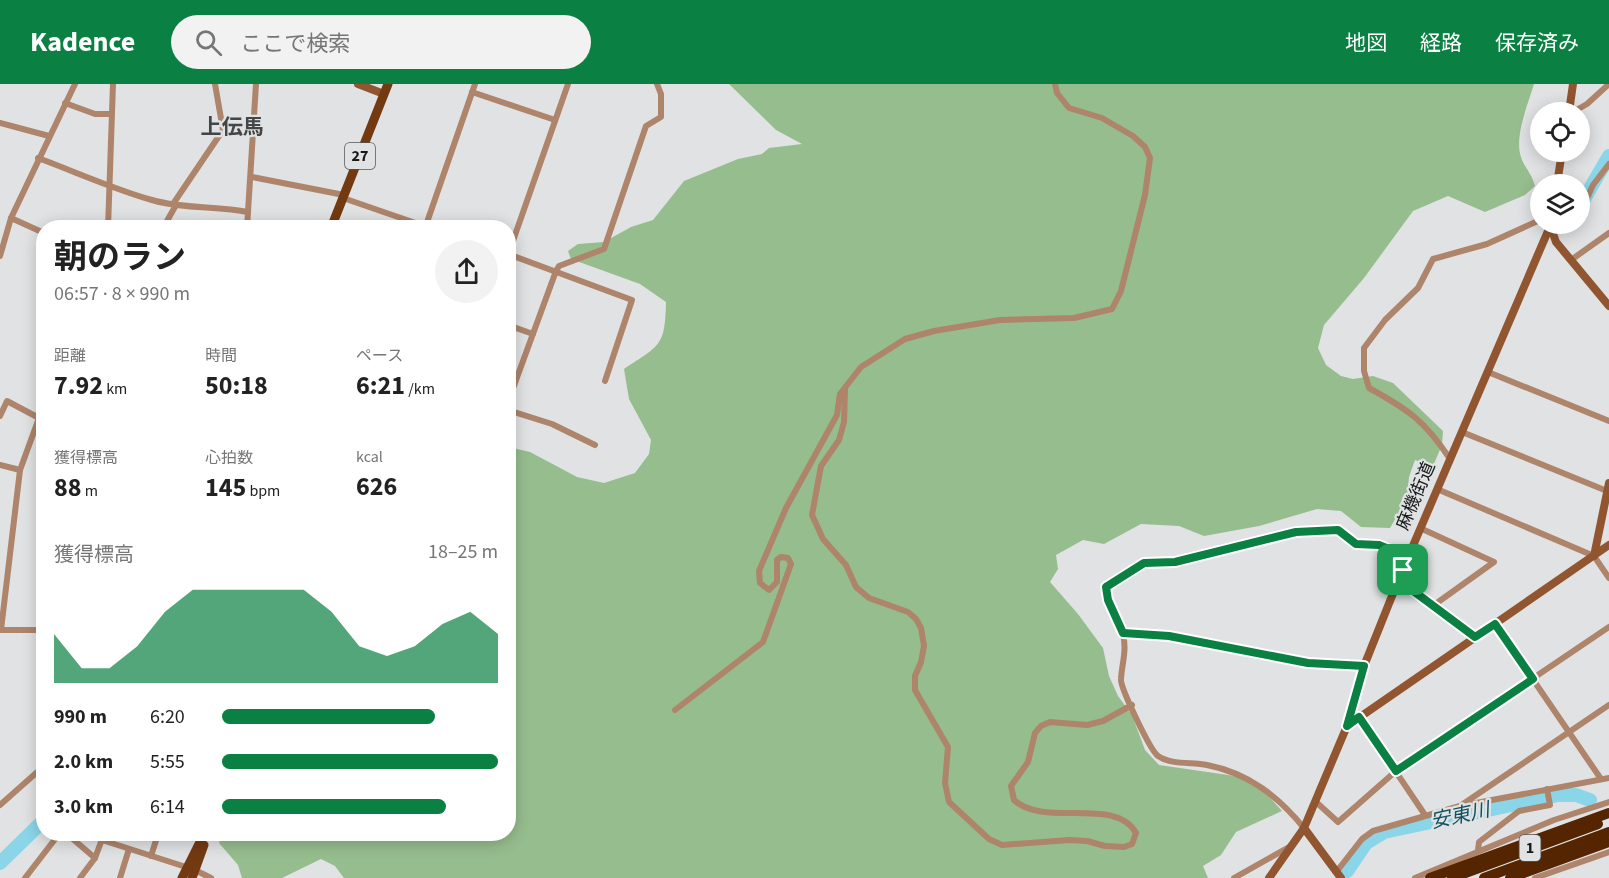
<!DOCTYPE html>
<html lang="ja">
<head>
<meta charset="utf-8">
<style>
	body { margin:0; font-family:"Source Sans 3","Noto Sans JP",sans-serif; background:#f2f2f2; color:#222; height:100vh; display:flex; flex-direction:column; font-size:22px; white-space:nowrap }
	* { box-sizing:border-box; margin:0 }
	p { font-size:20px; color:#767676 }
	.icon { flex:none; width:33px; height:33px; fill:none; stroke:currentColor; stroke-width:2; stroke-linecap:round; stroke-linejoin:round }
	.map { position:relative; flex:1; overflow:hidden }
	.drawer { position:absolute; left:36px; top:136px; width:480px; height:621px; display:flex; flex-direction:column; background:#fff; border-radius:24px; box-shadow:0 3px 15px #0003 }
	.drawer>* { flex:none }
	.fabs { position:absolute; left:1530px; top:18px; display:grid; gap:12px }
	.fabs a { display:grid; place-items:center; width:60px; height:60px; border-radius:50%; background:#fff; box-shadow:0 3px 15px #0003; font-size:30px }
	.pin { position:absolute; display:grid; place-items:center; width:51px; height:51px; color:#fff; margin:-26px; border-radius:12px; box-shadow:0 3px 9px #0006 }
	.round { display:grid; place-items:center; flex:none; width:63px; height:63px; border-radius:32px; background:#f2f2f2 }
	.overview { display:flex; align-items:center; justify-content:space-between; height:102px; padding:0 18px }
	h1 { font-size:33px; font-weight:700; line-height:45px }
	.metrics { display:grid; grid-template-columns:repeat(3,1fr); gap:9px; height:102px; padding:6px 18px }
	.metrics div { display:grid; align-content:center }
	.metrics b { font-size:26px; font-weight:700 }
	.metrics small { font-size:16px; font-weight:400 }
	.metrics p { font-size:16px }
	.chart { height:168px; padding:12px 18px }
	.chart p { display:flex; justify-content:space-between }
	.chart svg { width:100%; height:108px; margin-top:6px; fill:#0b8043; opacity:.7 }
	ul { padding:0 18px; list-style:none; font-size:20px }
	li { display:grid; grid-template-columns:96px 72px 1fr; align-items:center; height:45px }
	li i { height:15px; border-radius:8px; background:#0b8043 }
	header { display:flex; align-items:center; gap:36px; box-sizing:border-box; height:84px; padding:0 30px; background:#0b8043; color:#fff }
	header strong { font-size:28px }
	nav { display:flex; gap:33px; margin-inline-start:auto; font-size:21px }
	.search { width:420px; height:54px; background:#f2f2f2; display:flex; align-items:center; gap:15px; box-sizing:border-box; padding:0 21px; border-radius:33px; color:#767676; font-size:22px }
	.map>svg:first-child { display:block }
</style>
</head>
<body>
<header>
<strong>Kadence</strong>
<div class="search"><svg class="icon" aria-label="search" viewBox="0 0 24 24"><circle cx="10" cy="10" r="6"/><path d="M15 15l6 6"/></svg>ここで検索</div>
<nav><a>地図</a><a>経路</a><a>保存済み</a></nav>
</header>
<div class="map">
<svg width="1609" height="794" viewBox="0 0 1609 794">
	<rect width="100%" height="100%" fill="#e0e2e4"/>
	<path fill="#96bd8e" d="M 729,0 L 1534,0 C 1528,20 1514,53 1521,73 C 1524,83 1531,88 1535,102 L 1525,111 L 1485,128 L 1448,112 L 1413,127 L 1364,194 L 1324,241 L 1318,264 L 1326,281 L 1341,292 L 1353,295 L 1373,292 L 1393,299 L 1443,347 L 1442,361 L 1433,382 L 1415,376 L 1409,393 L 1407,415 L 1390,444 L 1361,443 L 1341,427 L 1317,425 L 1259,442 L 1204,452 L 1179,442 L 1141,440 L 1104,460 L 1083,456 L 1056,471 L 1058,485 L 1050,498 L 1078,530 L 1103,564 L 1109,592 L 1118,612 L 1132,631 L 1145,666 L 1159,681 L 1242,693 L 1267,710 L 1282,727 L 1236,748 L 1221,771 L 1203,782 L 1208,794 L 344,794 L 335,782 L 321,775 L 282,794 L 242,794 L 238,781 L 219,759 L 223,750 L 508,750 L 509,363 L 530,368 L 577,393 L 604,399 L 635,389 L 649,370 L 651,356 L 629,315 L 624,285 C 660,261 665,263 666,218 L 640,200 L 571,175 L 568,167 L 578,160 L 604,158 L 631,143 L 653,136 L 684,97 L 738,75 L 762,70 L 769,64 L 802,60 L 776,46 Z"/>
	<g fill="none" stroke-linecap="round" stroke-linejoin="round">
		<g stroke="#8ad5e8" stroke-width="14">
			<polyline points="1580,122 1609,72"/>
			<polyline points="0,779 44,736"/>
			<polyline points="1347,787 1366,759 1384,748 1558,711 1576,711 1590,716"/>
		</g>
		<g stroke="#ae846b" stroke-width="6">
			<polyline points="472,8 555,36"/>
			<polyline points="65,19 95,30 111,30"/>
			<polyline points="1573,28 1587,20 1609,0"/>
			<polyline points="0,39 49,52"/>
			<path d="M 38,74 C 76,88 113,105 152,116 C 182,125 216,122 248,128"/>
			<polyline points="252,93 344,111"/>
			<polyline points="343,114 430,144"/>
			<polyline points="173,120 223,46 215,0"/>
			<polyline points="1580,129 1593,101 1609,80"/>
			<polyline points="11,134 44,149"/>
			<polyline points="108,144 113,0"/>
			<polyline points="163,144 176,121"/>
			<polyline points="247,144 256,0"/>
			<polyline points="425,144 475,0"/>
			<polyline points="508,170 632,216 605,297"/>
			<polyline points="508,171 568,0"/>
			<polyline points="0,172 11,134 75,0"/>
			<polyline points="1571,176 1609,149"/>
			<polyline points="508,241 533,250"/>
			<polyline points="1488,288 1609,337"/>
			<path d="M 845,305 L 844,338 L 839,356 L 821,382 L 812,431 L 823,455 L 846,481 L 856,503 L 869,514 L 908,528 L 916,535 L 921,544 L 924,562 L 921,578 L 915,592 L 915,606 L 948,663 L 945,699 L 949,718 L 989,755 L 1002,761 L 1069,756 L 1087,757 L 1105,762 L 1124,763 L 1132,760 L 1136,749 C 1116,712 1044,744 1014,716 L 1011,702 L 1028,678 L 1035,649 L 1041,642 L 1050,638 L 1087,641 L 1103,637 L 1132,621"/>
			<polyline points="508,318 556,187 559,182 604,165 646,42 661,33 661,10 657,0"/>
			<polyline points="508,326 552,340 595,361"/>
			<polyline points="0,332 7,317 39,334"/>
			<polyline points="1462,348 1607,407"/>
			<path d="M 1450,375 C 1425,337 1409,326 1369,304 L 1364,287 L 1364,264 L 1385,236 L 1418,204 L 1433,175 L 1487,160 L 1540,136"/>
			<polyline points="0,381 20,386"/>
			<polyline points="1437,405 1594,472 1609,494"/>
			<polyline points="1420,444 1494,478 1434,521"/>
			<polyline points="1400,492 1412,506 1475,553"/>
			<polyline points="1495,540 1601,695"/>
			<polyline points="0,546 44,546"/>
			<polyline points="1,546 20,386 39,334 44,330"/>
			<polyline points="1123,549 1169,552 1308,579 1364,582"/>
			<polyline points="675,626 763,558 791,480 788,474 781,473 777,476 777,498 769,506 760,499 759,487 786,424 837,331 840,310 861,283 905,255 934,247 1000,236 1074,234 1112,225 1121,207 1145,111 1150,74 1145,63 1133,52 1102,34 1069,24 1057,9 1055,0"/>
			<polyline points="1359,633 1425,731"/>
			<polyline points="1315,717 1338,738 1396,687 1609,543"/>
			<polyline points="1463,720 1609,621"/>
			<polyline points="0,721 44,682"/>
			<path d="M 1304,744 C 1278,712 1248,689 1207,681 C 1191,678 1171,681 1158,672 C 1150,666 1120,603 1121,595 C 1122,579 1127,567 1123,550 C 1119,533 1109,520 1106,503 L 1144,479 L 1175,478 L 1296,448 L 1338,446 L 1356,461 L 1379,461 L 1391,466 L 1403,486"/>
			<polyline points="67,750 95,774"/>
			<polyline points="102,756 186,783"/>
			<polyline points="1478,766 1479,758 1519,727 1550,721 1547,705"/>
			<polyline points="151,772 158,750"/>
			<polyline points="195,786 211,794"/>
			<polyline points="1337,787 1362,755 1373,747 1460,722 1609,694"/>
			<polyline points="25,794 59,750"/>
			<polyline points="80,794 95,774 104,750"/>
			<polyline points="120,794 129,765"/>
			<polyline points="1234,794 1291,762"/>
			<polyline points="1415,794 1554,736 1609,718"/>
			<polyline points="1535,794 1609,768"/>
		</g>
		<g stroke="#915630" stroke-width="8">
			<polyline points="358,0 384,10"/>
			<polyline points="1569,28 1573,0"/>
			<polyline points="1557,100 1562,68"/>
			<polyline points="1551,144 1556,158 1609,222"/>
			<polyline points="1594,472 1609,399"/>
			<polyline points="1347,642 1609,461"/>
			<polyline points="1304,744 1341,794"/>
			<polyline points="1269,794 1304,744 1347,642 1364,582 1400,492 1551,140"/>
		</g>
		<g stroke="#733a11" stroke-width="9">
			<polyline points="331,144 388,0"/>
			<polyline points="182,794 204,750"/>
			<polyline points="192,794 204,761"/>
		</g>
		<g stroke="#542500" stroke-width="10">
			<polyline points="1430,794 1609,729"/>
			<polyline points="1452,794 1598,740"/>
			<polyline points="1484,794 1609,748"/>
			<polyline points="1510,794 1609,758"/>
		</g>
	</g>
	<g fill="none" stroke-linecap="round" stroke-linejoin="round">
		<defs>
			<polygon id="route" points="1338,446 1356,460 1379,461 1391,466 1403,486 1400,492 1412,506 1475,553 1495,540 1533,595 1396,687 1359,633 1347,642 1364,582 1308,579 1169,552 1123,549 1108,516 1106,503 1144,479 1175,478 1296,448"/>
		</defs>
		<use href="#route" stroke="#fff" stroke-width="12"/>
		<use href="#route" stroke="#0b8043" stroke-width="8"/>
	</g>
	<g text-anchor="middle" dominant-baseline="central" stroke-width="4.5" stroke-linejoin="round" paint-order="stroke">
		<g fill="#e0e2e4" stroke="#535555" stroke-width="1.5">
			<rect x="345" y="59" width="30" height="26" rx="4.5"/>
			<rect x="1519.5" y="751" width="21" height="26" rx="4.5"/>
		</g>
		<g font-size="16" font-weight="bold" fill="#171818">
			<text x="360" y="72">27</text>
			<text x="1530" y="764">1</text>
		</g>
		<g font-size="18" fill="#171818" stroke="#e0e2e4">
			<text transform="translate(1416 412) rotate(-67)">麻機街道</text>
		</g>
		<g font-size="20" font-style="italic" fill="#11525f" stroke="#e0e2e4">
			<text transform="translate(1460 732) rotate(-12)">安東川</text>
		</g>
		<g font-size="21" font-weight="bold" fill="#444547" stroke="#e0e2e4">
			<text x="232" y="43">上伝馬</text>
		</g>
	</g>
</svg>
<div class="fabs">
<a><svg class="icon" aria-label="locate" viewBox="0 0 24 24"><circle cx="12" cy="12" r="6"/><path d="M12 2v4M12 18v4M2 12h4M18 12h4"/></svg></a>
<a><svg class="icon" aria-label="layers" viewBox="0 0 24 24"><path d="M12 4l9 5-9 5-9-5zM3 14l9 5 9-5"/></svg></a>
</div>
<div class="pin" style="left:1403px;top:486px;background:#1e9e55"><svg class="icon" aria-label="arrive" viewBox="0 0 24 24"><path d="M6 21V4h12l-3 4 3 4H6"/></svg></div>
<section class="drawer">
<div class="overview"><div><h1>朝のラン</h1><p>06:57 · 8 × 990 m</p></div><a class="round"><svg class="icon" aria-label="share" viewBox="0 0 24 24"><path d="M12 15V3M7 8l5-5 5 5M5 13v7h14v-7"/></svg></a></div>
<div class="metrics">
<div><p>距離</p><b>7.92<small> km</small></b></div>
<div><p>時間</p><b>50:18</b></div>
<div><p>ペース</p><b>6:21<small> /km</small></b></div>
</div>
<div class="metrics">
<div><p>獲得標高</p><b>88<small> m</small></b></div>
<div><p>心拍数</p><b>145<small> bpm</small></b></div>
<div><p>kcal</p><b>626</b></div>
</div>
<div class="chart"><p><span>獲得標高</span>18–25 m</p>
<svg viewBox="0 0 160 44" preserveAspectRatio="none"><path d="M0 44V24L10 38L20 38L30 29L40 15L50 6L60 6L70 6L80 6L90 6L100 15L110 29L120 33L130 29L140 20L150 15L160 24V44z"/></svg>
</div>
<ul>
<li><b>990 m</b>6:20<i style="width:77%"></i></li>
<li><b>2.0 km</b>5:55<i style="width:100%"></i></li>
<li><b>3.0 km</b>6:14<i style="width:81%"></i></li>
</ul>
</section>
</div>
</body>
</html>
